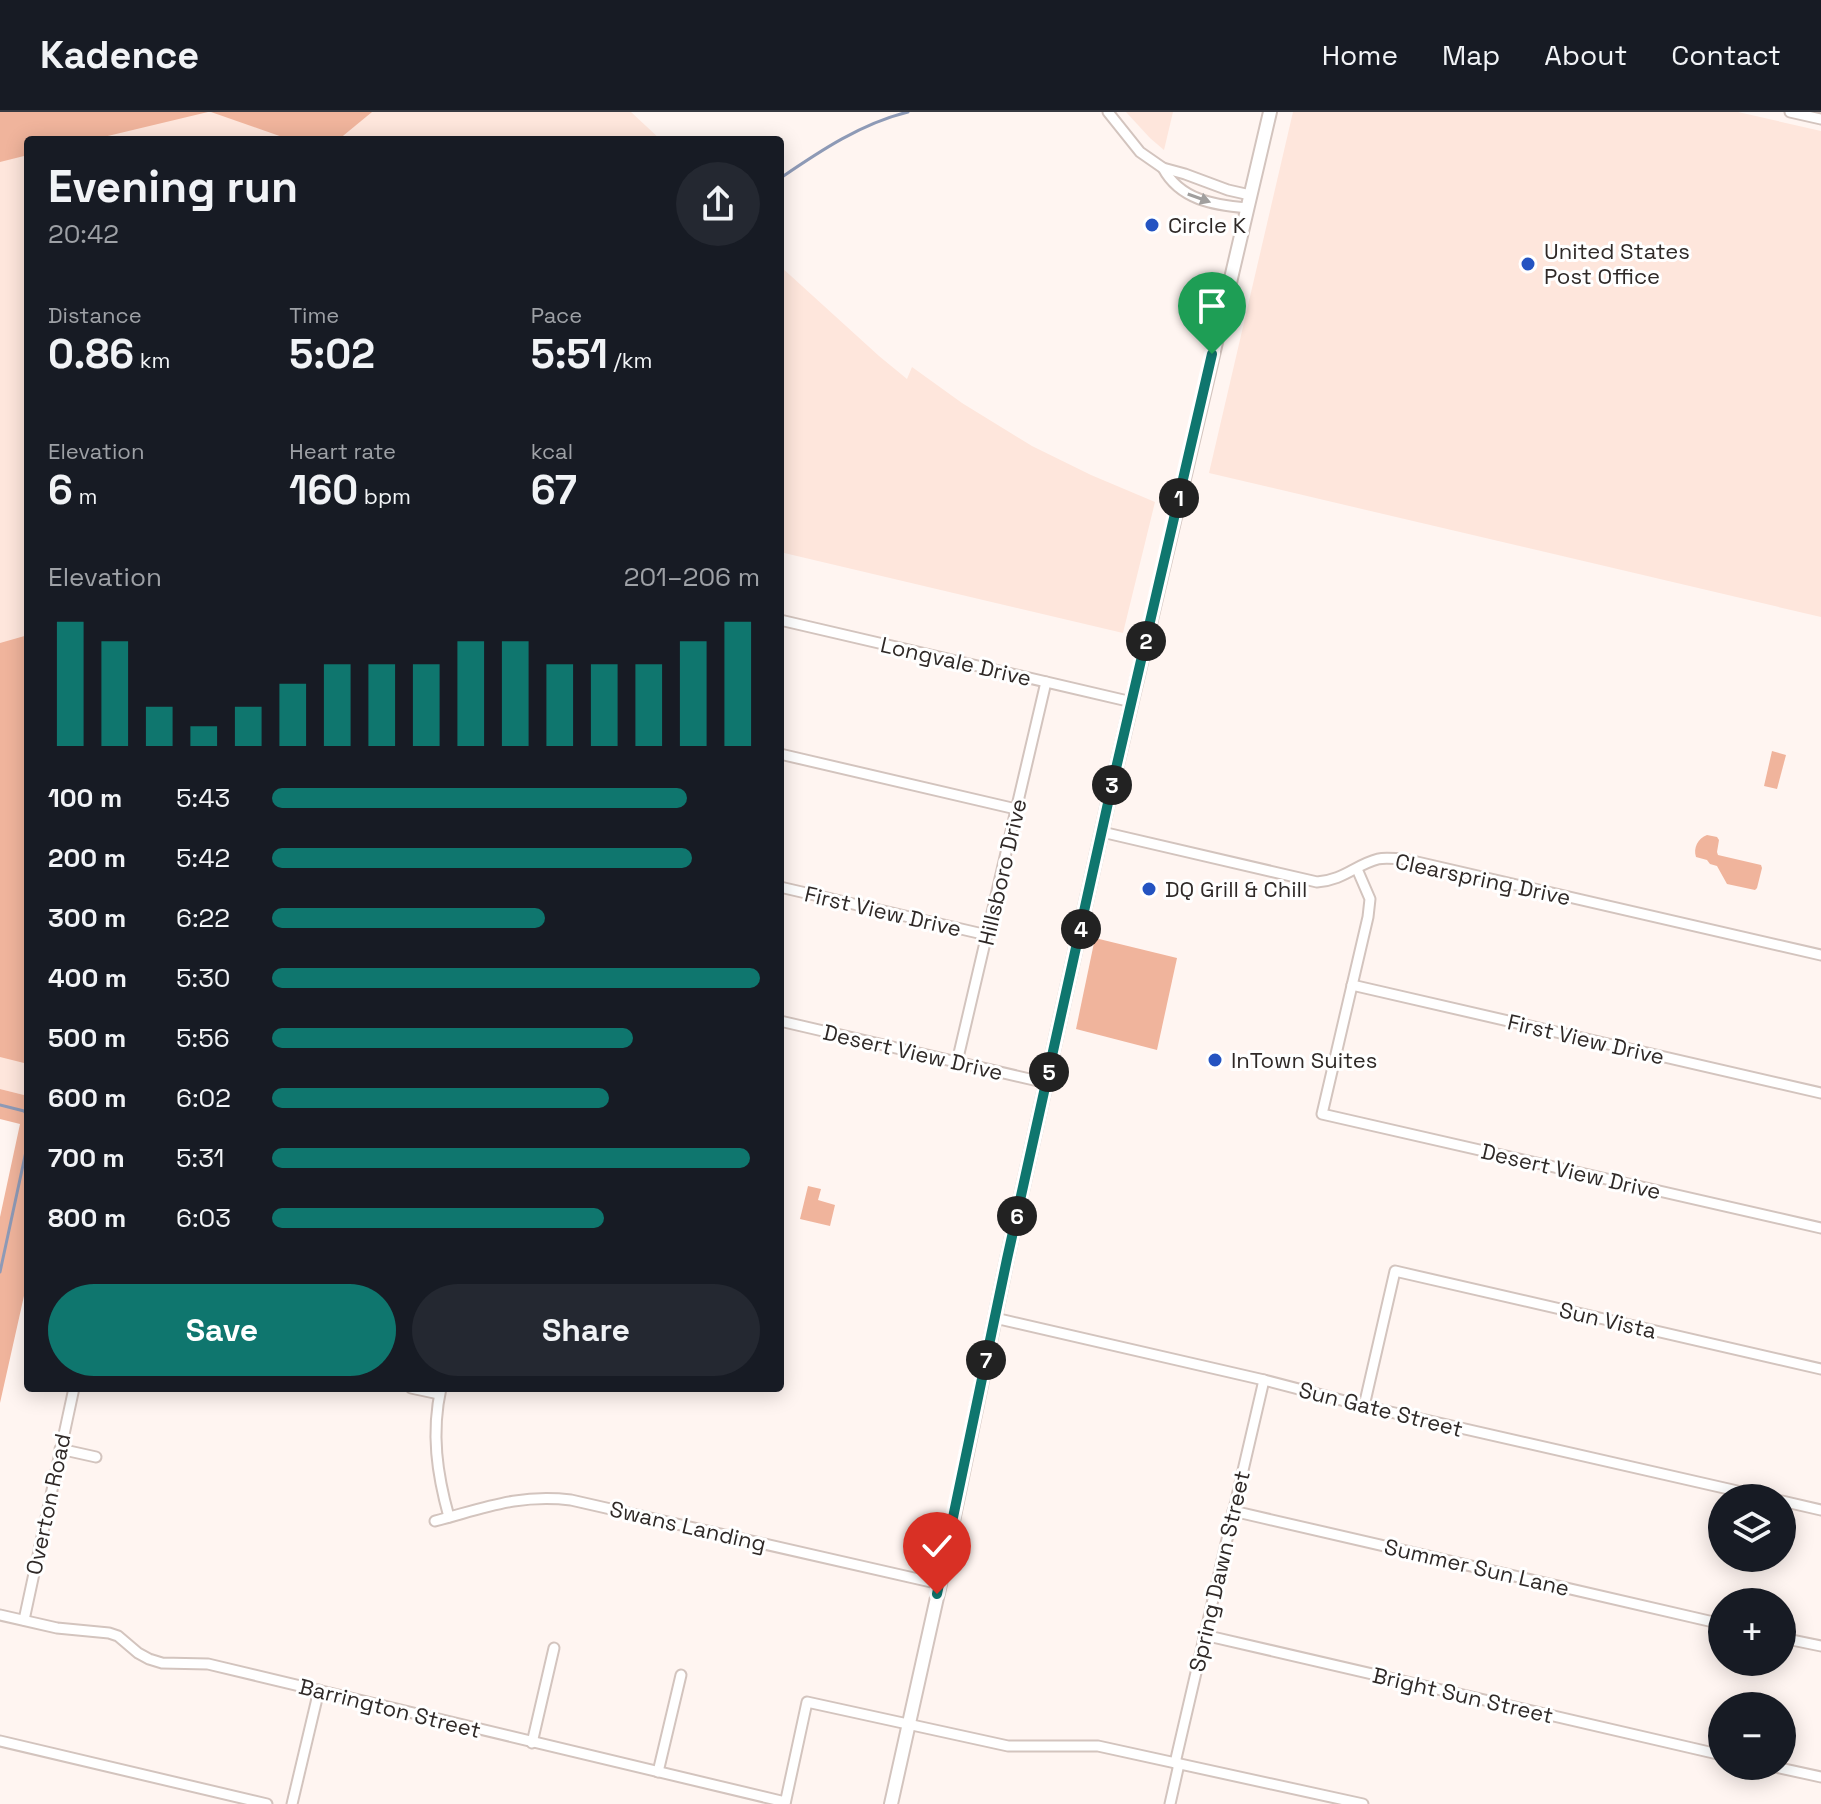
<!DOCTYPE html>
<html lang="en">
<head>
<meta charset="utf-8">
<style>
	body { margin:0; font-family:"Space Grotesk",sans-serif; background:#242831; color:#f1f3f6; height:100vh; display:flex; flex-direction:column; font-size:30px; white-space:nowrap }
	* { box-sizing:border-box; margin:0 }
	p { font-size:26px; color:#9ea1a6 }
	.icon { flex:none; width:44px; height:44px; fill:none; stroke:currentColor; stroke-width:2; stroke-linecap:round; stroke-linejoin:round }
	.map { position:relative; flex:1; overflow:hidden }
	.side { position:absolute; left:24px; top:24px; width:760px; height:1256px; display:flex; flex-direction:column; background:#171b24; border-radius:8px; box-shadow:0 4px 20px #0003 }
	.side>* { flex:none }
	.fabs { position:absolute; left:1708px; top:1372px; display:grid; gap:16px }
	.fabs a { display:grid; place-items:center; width:88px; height:88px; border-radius:50%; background:#171b24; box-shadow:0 4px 20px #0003; font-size:40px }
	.pin { position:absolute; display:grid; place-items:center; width:68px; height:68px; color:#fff; margin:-82px -34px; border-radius:50% 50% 50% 0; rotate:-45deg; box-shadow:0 0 8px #0007 }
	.pin .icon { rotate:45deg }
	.km { position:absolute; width:40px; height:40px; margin:-20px; border-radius:50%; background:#222; color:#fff; font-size:22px; line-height:40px; text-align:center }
	.round { display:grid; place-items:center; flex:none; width:84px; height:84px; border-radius:42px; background:#242831 }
	.head { display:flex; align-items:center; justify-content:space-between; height:136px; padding:0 24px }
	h1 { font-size:44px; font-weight:700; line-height:60px }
	.metrics { display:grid; grid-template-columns:repeat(3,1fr); gap:12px; height:136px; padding:8px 24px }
	.metrics div { display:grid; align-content:center }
	.metrics b { font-size:40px; font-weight:700 }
	.metrics small { font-size:22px; font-weight:400 }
	.metrics p { font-size:22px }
	.chart { height:224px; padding:16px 24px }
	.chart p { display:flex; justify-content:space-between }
	.chart svg { width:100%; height:144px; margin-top:8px; stroke:#0f766e; stroke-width:6 }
	.button { display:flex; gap:16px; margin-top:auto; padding:16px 24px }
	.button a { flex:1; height:92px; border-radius:48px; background:#0f766e; color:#fff; font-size:32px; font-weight:700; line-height:92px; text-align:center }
	.button a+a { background:#242831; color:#f1f3f6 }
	ul { padding:0 24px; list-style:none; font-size:26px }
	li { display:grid; grid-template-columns:128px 96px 1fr; align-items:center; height:60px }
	li i { height:20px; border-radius:10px; background:#0f766e }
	header { display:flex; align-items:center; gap:48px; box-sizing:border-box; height:112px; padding:0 40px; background:#171b24; border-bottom:2px solid #363941 }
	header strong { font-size:38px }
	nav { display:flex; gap:44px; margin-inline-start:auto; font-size:28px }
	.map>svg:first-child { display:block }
</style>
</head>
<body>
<header>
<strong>Kadence</strong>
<nav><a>Home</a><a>Map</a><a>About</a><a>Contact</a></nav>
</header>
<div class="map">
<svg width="1821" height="1692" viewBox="0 0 1821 1692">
	<rect width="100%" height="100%" fill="#fff5f1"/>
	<g fill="#fee6dc">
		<polygon points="0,0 631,0 661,28 28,28 28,984 0,977"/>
		<polygon points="1126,0 1173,0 1164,38 1150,26"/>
		<polygon points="1293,0 1738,0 1821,19 1821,505 1209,361"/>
		<polygon points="780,154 879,244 907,267 912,255 962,291 1032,334 1091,363 1155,390 1123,521 780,440"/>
	</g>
	<g fill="#f0b49c">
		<polygon points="0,0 208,0 91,28 28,28 28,43 0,50"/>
		<polygon points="211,0 372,0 338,28 291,28"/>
		<polygon points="28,523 28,952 0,945 0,531"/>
		<polygon points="1772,639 1786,643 1777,677 1764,674"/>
		<path d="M 1707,723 L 1717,725 L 1719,728 L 1717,740 L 1718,743 L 1761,753 L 1762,756 L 1757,776 L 1755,778 L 1727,772 L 1717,754 L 1710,752 L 1707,748 L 1696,745 C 1693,736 1698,726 1707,723 Z"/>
		<polygon points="1095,826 1177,846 1157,938 1076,917"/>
		<polygon points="0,977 28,984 28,1166 0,1291 0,1105 20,1012 0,1007"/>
		<polygon points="808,1074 821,1077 818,1088 835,1093 830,1114 800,1107"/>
	</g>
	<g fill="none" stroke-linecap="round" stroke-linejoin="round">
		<g stroke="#8e9ab6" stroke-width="3">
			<path d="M 782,65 C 820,39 862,11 908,0"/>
			<polyline points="0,993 24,999 28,1004"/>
			<polyline points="0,1160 28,1030"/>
		</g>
		<defs>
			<g id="minor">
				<polyline points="1108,0 1140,40 1163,56 1185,62 1228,78 1250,83"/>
				<polyline points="1790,0 1821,7"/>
				<path d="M 1163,56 C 1180,88 1214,93 1247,96"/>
				<polyline points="780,508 1132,590"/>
				<polyline points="780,642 1016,697"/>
				<path d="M 1102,720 L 1317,770 C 1344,768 1355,753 1378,747 C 1386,745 1396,747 1404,747 L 1821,843"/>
				<polyline points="1357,757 1370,787 1368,805 1322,1002 1821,1116"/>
				<polyline points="780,775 987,823"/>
				<polyline points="1352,873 1821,981"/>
				<polyline points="780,909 1047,971"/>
				<polyline points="957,950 1046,570"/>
				<polyline points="995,1206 1264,1268 1364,1294 1768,1386"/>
				<polyline points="411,1276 439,1282"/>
				<path d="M 441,1276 C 431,1321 437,1362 449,1405"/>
				<polyline points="1364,1294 1395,1159 1821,1257"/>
				<polyline points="60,1337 96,1345"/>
				<polyline points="1782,1389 1821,1398"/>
				<polyline points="1233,1399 1722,1512"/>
				<path d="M 435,1409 C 485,1396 517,1382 571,1388 L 940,1472"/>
				<polyline points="0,1503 57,1516 109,1521 118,1524 138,1541 149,1547 162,1551 208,1552 785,1690"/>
				<polyline points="24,1508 74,1276"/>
				<polyline points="1204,1523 1722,1643"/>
				<polyline points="1782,1526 1821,1534"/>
				<polyline points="0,1629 267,1692"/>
				<polyline points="532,1631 554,1536"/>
				<polyline points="1175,1651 1264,1268"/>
				<polyline points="1771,1654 1821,1665"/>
				<polyline points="658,1660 681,1563"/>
				<polyline points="292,1692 319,1578"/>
				<polyline points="785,1692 807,1590 1008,1634 1098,1634 1363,1692"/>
				<polyline points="1170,1692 1179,1652"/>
			</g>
			<polyline id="major" points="891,1692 940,1472 1007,1147 1108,691 1270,0"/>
		</defs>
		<use href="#minor" stroke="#d3c4be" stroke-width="13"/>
		<use href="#major" stroke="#d3c4be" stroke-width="16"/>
		<use href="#minor" stroke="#fff" stroke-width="9"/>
		<use href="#major" stroke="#fff" stroke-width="12"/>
	</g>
	<defs><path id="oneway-solid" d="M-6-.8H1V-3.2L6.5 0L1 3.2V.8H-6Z" transform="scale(2)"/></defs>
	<use fill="#a19f9e" href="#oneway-solid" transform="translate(1199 86) rotate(20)"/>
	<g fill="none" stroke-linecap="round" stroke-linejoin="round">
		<defs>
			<polyline id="route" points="937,1482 1007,1147 1108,691 1212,242"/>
		</defs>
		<use href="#route" stroke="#fff" stroke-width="16"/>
		<use href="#route" stroke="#0f766e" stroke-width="10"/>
	</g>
	<g fill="#2453c1" stroke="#fff" stroke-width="3">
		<circle cx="1152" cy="113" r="8"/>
		<circle cx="1528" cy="152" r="8"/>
		<circle cx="1149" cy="777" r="8"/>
		<circle cx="1215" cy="948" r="8"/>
	</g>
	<g text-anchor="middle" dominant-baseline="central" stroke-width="6" stroke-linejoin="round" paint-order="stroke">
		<g font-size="22" fill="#2f2927" stroke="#fff" text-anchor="start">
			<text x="1168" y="113">Circle K</text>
			<text x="1544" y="139">United States<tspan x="1544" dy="25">Post Office</tspan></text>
			<text x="1165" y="777">DQ Grill &amp; Chill</text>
			<text x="1231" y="948">InTown Suites</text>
		</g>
		<g font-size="22" fill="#2f2927" stroke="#fff">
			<text transform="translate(956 549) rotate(13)">Longvale Drive</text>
			<text transform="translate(1002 760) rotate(-77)">Hillsboro Drive</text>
			<text transform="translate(1483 767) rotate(12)">Clearspring Drive</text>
			<text transform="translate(883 799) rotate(13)">First View Drive</text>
			<text transform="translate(1586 927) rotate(13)">First View Drive</text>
			<text transform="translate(913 940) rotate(13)">Desert View Drive</text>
			<text transform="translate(1571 1059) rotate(13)">Desert View Drive</text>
			<text transform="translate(1608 1208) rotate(13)">Sun Vista</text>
			<text transform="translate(1381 1297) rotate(14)">Sun Gate Street</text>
			<text transform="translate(48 1392) rotate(-78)">Overton Road</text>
			<text transform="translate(688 1414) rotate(13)">Swans Landing</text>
			<text transform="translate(1477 1455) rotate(13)">Summer Sun Lane</text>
			<text transform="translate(1219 1459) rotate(-77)">Spring Dawn Street</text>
			<text transform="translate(1463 1583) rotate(13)">Bright Sun Street</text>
			<text transform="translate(390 1596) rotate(14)">Barrington Street</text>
		</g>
	</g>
</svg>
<div class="fabs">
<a><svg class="icon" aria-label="layers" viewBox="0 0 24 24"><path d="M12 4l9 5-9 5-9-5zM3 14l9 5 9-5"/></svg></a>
<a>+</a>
<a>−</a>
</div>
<div class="pin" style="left:1212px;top:242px;background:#1e9e55"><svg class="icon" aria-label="arrive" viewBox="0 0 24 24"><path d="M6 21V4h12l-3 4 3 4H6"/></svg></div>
<div class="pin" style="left:937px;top:1482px;background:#d93025"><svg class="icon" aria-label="check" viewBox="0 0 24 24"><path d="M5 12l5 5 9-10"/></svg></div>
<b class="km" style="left:1179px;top:386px">1</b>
<b class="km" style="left:1146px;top:529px">2</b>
<b class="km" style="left:1112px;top:673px">3</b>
<b class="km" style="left:1081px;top:817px">4</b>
<b class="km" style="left:1049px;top:960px">5</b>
<b class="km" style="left:1017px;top:1104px">6</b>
<b class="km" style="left:986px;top:1248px">7</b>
<section class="side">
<div class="head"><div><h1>Evening run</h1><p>20:42</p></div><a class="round"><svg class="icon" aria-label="share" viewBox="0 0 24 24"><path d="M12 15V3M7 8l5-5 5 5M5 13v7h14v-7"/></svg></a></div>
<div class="metrics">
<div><p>Distance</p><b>0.86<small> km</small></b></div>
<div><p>Time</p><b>5:02</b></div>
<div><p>Pace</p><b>5:51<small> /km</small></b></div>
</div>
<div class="metrics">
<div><p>Elevation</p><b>6<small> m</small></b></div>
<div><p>Heart rate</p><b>160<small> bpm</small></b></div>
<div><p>kcal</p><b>67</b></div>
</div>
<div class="chart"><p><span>Elevation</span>201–206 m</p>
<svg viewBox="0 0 160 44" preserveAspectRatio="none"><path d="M5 44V6M15 44V12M25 44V32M35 44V38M45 44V32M55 44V25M65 44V19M75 44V19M85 44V19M95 44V12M105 44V12M115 44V19M125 44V19M135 44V19M145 44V12M155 44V6"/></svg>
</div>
<ul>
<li><b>100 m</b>5:43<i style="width:85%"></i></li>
<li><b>200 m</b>5:42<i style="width:86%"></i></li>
<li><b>300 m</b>6:22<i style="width:56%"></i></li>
<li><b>400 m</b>5:30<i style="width:100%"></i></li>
<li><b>500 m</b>5:56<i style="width:74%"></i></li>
<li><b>600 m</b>6:02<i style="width:69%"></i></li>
<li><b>700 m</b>5:31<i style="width:98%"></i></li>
<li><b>800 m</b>6:03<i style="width:68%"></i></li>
</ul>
<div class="button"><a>Save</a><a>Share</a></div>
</section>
</div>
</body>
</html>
